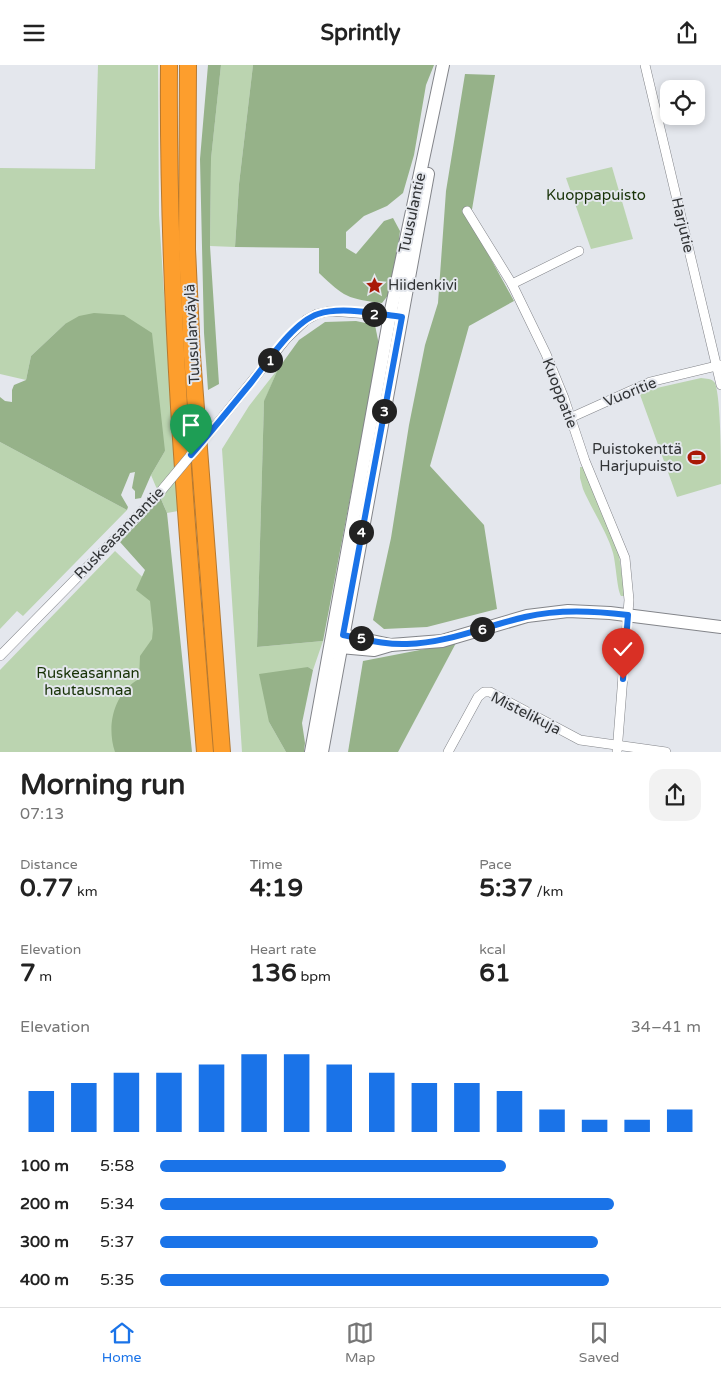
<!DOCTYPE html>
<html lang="en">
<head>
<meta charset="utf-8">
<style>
	body { margin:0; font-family:"Varela Round",sans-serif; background:#f2f2f2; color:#222; height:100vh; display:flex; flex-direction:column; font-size:19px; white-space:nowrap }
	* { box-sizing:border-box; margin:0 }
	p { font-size:16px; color:#767676 }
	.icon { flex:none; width:28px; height:28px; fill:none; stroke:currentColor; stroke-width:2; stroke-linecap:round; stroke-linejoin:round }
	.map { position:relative; height:687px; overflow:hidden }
	.sheet { display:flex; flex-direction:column; background:#fff; flex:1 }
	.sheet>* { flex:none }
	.fabs { position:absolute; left:660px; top:15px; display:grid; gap:10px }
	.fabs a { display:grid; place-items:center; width:45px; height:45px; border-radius:10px; background:#fff; box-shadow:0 2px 8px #0003; font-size:25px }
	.pin { position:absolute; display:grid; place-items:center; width:42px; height:42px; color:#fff; margin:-51px -21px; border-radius:50% 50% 50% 0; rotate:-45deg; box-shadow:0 0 5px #0007 }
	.pin .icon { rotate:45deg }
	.km { position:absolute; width:25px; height:25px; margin:-12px; border-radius:50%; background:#222; color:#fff; font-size:14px; line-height:25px; text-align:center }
	.round { display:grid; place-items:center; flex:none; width:52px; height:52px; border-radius:15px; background:#f2f2f2 }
	.head { display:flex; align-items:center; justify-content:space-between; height:85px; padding:0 20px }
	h1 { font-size:28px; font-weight:800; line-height:38px }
	.metrics { display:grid; grid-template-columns:repeat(3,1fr); gap:8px; height:85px; padding:5px 20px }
	.metrics div { display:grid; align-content:center }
	.metrics b { font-size:25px; font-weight:800 }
	.metrics small { font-size:14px; font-weight:400 }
	.metrics p { font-size:14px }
	.chart { height:140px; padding:10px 20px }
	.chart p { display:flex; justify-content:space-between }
	.chart svg { width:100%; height:90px; margin-top:5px; stroke:#1a73e8; stroke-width:6 }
	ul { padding:0 20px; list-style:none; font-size:16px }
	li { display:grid; grid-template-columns:80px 60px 1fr; align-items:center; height:38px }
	li i { height:12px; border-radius:6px; background:#1a73e8 }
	header { display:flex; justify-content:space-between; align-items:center; height:65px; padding:0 20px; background:#fff; font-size:22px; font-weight:800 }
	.tabs { display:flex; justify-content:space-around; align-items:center; height:70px; border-top:1px solid #e0e0e0; background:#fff; font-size:14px; color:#767676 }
	.tabs a { display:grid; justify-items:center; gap:2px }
	.tabs .selected { color:#1a73e8 }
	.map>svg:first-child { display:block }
</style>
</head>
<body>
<header><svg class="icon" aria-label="menu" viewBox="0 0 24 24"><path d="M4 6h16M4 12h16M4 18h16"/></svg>Sprintly<svg class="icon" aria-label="share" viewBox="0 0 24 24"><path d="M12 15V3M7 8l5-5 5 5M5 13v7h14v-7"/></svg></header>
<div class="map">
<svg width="721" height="687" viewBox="0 0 721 687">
	<rect width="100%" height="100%" fill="#e4e7ed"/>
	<g fill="#bbd4b0">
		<polygon points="98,0 158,0 159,150 178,446 167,448 151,410 165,386 65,259 31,291 26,315 0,309 0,103 95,104"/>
		<polygon points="221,0 253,0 239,119 235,182 210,181 211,94"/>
		<polygon points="612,102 633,174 591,184 566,113"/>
		<polygon points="278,304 264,337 257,582 323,576 313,605 308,602 269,657 286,687 242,687 222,384 249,341"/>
		<path d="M 701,313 C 706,314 712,313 715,318 C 721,334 721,398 721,419 L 677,432 L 639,327 Z"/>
		<polygon points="0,377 127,445 23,551 17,546 0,564"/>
		<path d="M 580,402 L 583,402 L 619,490 L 625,531 L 621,531 C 617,524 616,499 613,488 C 608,469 591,443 583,424 L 580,413 Z"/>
		<polygon points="115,486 158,527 160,640 130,687 0,687 0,605"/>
	</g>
	<g fill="#96b289">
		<polygon points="208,0 221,0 211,94 210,181 219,319 208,325 204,268 200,94"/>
		<path d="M 253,0 L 434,0 L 426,20 L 414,90 L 403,128 L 387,141 L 364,151 L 346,167 L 346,183 L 356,189 L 384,156 L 393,153 L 400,166 L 393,224 L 382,238 C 348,234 344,232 319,208 L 319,183 L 235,182 L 239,119 Z"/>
		<polygon points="465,9 495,10 470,156 514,236 469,261 430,401 484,460 497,544 427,562 384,564 373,555 391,473 409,360 425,280 438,238 446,126"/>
		<polygon points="94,248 124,250 152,268 165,386 151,410 141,433 135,434 135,426 132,423 135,407 130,408 121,430 128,442 127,445 0,377 0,332 5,336 12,337 12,325 14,320 26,315 31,291 65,259 79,251"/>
		<polygon points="356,256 375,260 379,280 323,576 257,582 264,336 278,304 299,275 325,257"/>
		<path d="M 161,434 L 167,448 L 192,687 L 115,687 C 106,660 114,628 139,614 L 140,591 L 152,574 L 153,564 L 150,536 L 136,525 L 145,505 L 120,477 Z"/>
		<polygon points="456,578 398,687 348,687 363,596"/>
		<polygon points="308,602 313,605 302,658 305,678 304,687 286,687 269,657 259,609"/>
	</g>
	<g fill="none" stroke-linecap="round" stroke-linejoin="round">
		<defs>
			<g id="street">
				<polyline points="645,0 721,320"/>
				<polyline points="467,146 512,219 546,289 564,333 585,396 625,493 629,535 617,687"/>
				<polyline points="512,219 579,186"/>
				<polyline points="226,348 287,273 306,255 317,249 330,246 395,251"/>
				<polyline points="570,353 650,317 720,300"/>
				<polyline points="0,591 156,432"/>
				<polyline points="448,687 478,632 484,627 490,627 580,675 666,687"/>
			</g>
			<g id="secondary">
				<polyline points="335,572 343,570 391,580"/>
				<polyline points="334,577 340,582 374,585 391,580 442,576 527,551 568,546 610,548 721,562"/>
				<polyline points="311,687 390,250 443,0"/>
				<polyline points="322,687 428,109"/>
			</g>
			<g id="highway">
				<path d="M 169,0 C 167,230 186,458 205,687"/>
				<polyline points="188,0 187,184 192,291 222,687"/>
			</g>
		</defs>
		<use href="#street" stroke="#83858a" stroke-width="10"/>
		<use href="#secondary" stroke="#83858a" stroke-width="14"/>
		<use href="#highway" stroke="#b67930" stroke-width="18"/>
		<use href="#street" stroke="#fff" stroke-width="9"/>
		<use href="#secondary" stroke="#fff" stroke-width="12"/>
		<use href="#highway" stroke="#fd9e2d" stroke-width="16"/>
		<defs>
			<polyline id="street-bridge" points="156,432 226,348"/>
		</defs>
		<use href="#street-bridge" stroke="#83858a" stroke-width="10" stroke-linecap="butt"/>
		<use href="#street-bridge" stroke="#fff" stroke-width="9"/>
	</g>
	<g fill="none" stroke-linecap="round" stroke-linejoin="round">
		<defs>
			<path id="route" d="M 191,390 C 211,367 230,343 250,319 C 266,299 293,257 318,249 C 342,241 377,249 402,252 L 343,570 C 364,574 385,580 407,579 C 448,578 485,561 525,552 C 559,544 594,546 628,550 L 623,614"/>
		</defs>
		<use href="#route" stroke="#fff" stroke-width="10"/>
		<use href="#route" stroke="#1a73e8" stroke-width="6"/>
	</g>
	<defs>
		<symbol id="sight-bare" viewBox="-9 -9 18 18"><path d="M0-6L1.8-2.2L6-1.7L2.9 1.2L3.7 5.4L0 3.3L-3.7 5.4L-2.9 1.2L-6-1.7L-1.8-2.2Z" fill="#a91907" stroke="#e4e7ed" stroke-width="2.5" paint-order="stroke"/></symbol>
		<symbol id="stadium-bare" viewBox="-9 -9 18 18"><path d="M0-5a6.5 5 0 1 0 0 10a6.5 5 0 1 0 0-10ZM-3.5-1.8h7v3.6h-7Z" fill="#a91907" stroke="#e4e7ed" stroke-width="2.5" paint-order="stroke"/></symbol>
	</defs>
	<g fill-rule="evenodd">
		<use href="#sight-bare" x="362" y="208" width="25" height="25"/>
		<use href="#stadium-bare" x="684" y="380" width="25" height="25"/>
	</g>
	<g text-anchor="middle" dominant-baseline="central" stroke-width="4" stroke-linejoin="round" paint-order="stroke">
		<g font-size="15" fill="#173206" stroke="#e4e7ed">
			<text x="596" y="130">Kuoppapuisto</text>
			<text x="88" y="608">Ruskeasannan<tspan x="88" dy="17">hautausmaa</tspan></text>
		</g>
		<g font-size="15" fill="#323436" stroke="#e4e7ed">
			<text transform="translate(412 148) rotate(-78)">Tuusulantie</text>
			<text transform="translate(683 160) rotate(77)">Harjutie</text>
			<text transform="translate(192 269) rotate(-93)">Tuusulanväylä</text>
			<text transform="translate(630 327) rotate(-22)">Vuoritie</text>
			<text transform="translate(560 328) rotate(69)">Kuoppatie</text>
			<text transform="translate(119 468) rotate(-46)">Ruskeasannantie</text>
			<text transform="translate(526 648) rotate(27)">Mistelikuja</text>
		</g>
		<g font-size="15" fill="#323436" stroke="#e4e7ed" text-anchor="start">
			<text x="388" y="220">Hiidenkivi</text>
			<text x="682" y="384" text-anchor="end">Puistokenttä<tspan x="682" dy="17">Harjupuisto</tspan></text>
		</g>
	</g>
</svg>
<div class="fabs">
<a><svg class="icon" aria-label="locate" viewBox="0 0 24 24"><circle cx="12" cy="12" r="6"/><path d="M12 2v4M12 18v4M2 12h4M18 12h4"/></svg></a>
</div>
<div class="pin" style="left:191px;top:390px;background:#1e9e55"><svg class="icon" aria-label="arrive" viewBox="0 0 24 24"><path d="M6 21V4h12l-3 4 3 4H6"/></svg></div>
<div class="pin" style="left:623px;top:614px;background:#d93025"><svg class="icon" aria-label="check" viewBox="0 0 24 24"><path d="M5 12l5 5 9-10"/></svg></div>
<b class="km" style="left:270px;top:295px">1</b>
<b class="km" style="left:374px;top:249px">2</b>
<b class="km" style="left:384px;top:346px">3</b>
<b class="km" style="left:361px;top:467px">4</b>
<b class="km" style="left:361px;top:573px">5</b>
<b class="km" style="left:482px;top:564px">6</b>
</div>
<section class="sheet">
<div class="head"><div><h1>Morning run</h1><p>07:13</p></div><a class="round"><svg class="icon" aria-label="share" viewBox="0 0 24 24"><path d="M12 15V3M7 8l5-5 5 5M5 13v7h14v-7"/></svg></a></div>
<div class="metrics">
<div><p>Distance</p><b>0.77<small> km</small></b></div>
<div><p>Time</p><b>4:19</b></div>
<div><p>Pace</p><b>5:37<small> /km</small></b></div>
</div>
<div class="metrics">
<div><p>Elevation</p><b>7<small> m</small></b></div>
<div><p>Heart rate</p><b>136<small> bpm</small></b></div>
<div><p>kcal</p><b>61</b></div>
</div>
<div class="chart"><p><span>Elevation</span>34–41 m</p>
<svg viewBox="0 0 160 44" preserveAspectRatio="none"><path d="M5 44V24M15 44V20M25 44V15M35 44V15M45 44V11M55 44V6M65 44V6M75 44V11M85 44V15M95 44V20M105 44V20M115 44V24M125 44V33M135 44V38M145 44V38M155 44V33"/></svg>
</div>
<ul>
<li><b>100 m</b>5:58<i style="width:64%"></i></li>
<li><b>200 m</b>5:34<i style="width:84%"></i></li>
<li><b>300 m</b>5:37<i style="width:81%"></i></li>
<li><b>400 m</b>5:35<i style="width:83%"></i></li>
</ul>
</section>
<nav class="tabs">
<a class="selected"><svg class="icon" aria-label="home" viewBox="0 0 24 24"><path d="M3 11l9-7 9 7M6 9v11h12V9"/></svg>Home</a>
<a><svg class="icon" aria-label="map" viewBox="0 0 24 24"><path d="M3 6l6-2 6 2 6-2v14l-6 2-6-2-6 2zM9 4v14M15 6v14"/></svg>Map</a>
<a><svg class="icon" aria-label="saved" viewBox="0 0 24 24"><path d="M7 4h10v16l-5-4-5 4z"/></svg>Saved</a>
</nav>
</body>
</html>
